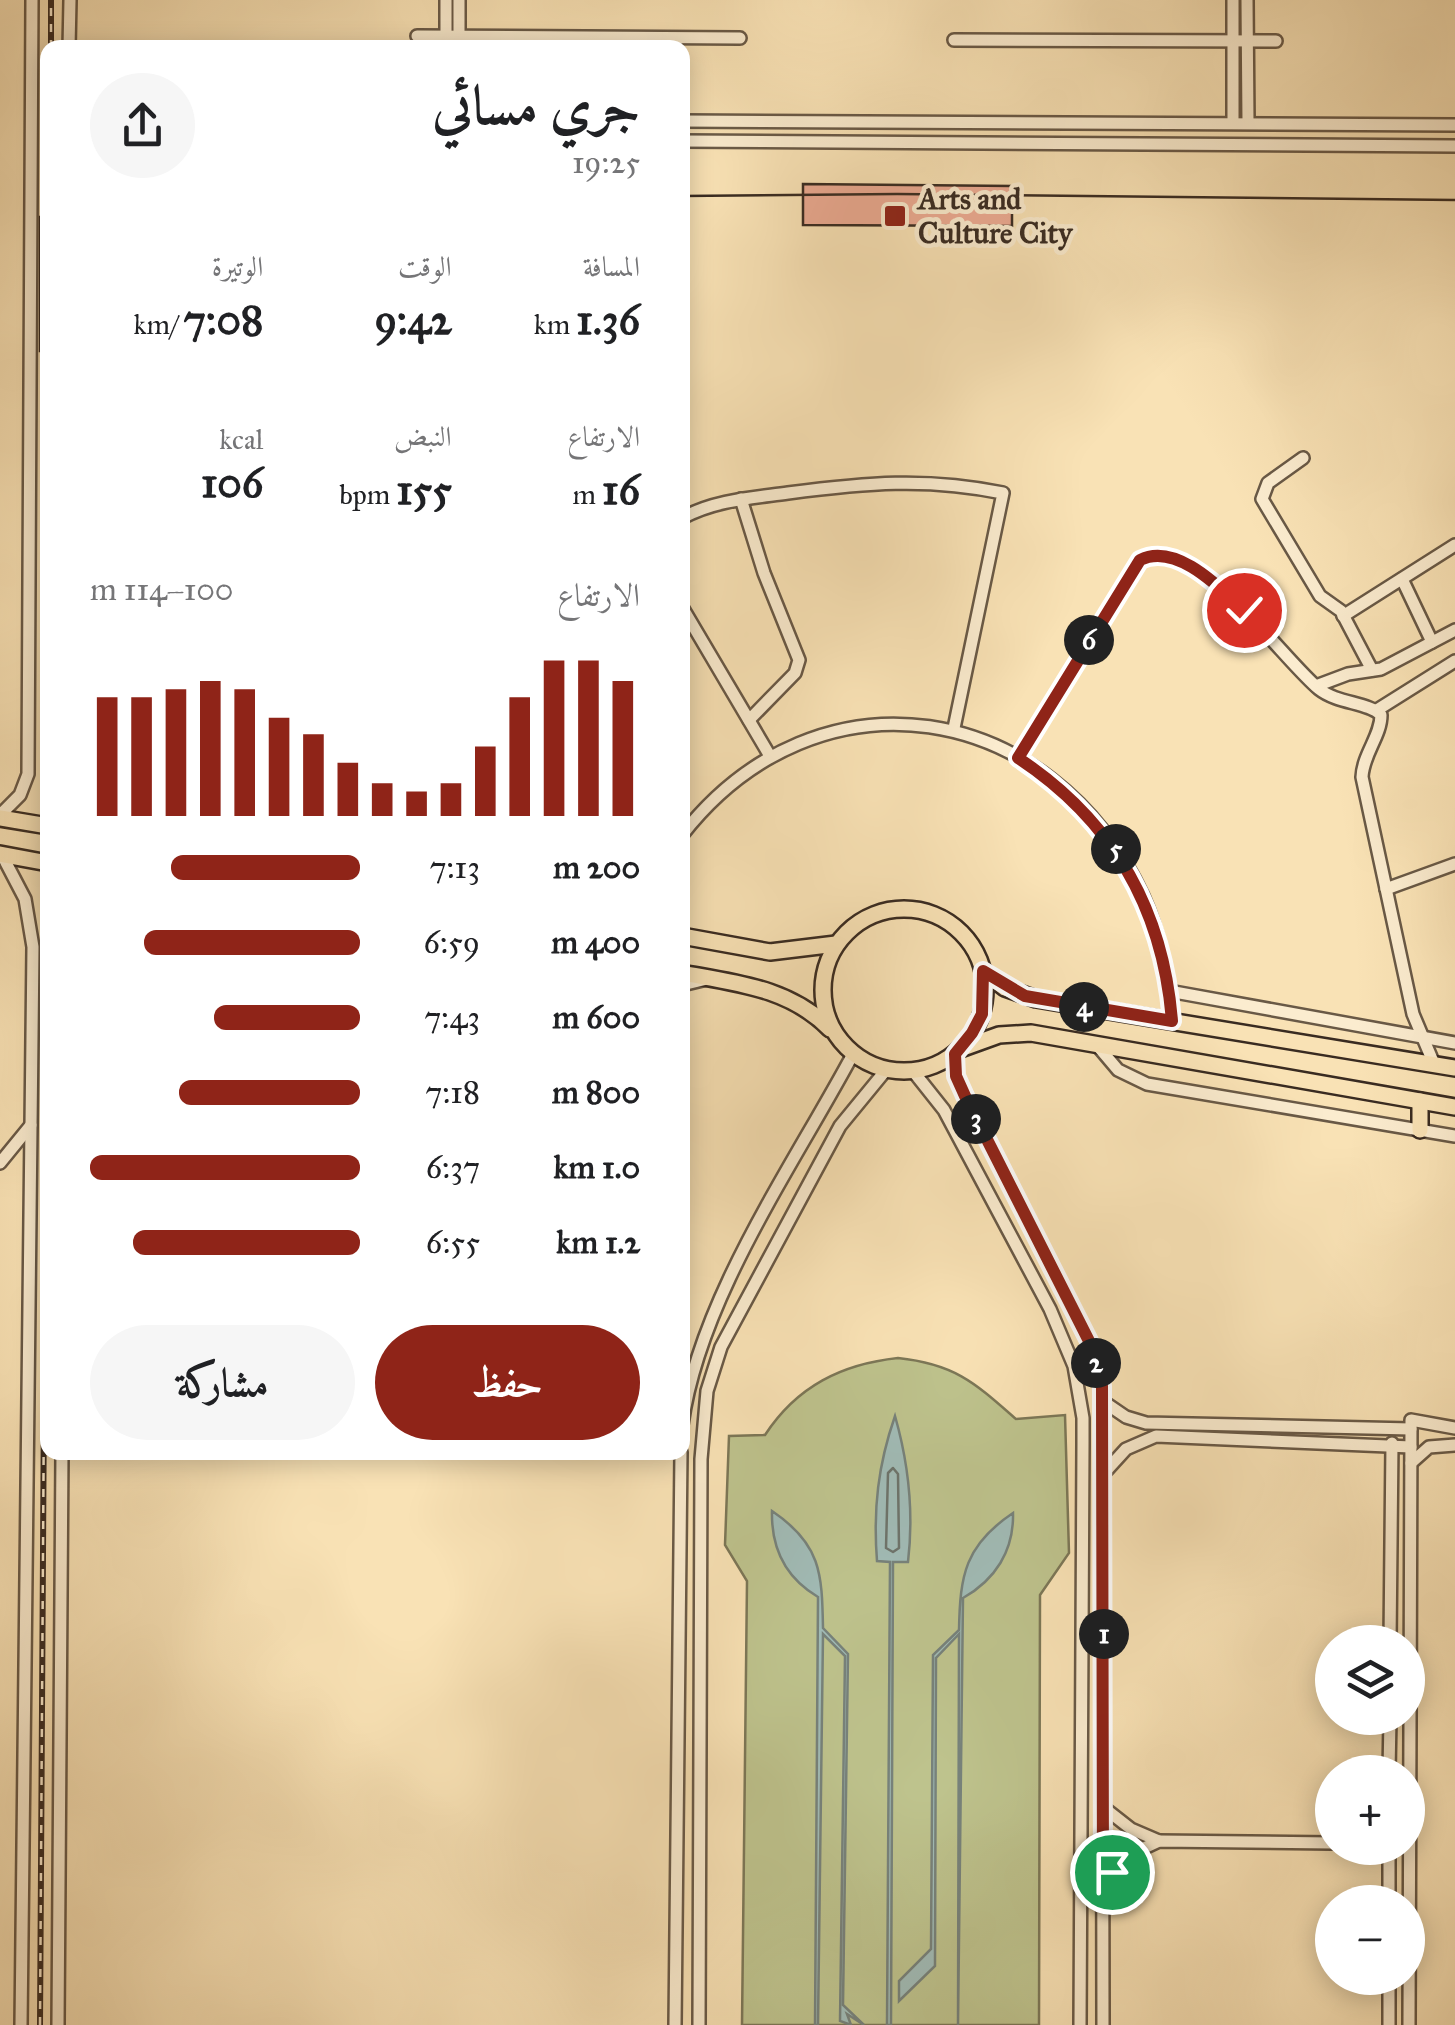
<!DOCTYPE html>
<html lang="ar">
<head>
<meta charset="utf-8">
<style>
	body { margin:0; font-family:"IM FELL Great Primer",Amiri,serif; background:#f6f6f6; color:#202124; direction:rtl; height:100vh; display:flex; flex-direction:column; font-size:38px; white-space:nowrap }
	* { box-sizing:border-box; margin:0 }
	p { font-size:32px; color:#757577 }
	.icon { flex:none; width:55px; height:55px; fill:none; stroke:currentColor; stroke-width:2; stroke-linecap:round; stroke-linejoin:round }
	.map { position:relative; flex:1; overflow:hidden; direction:ltr }
	.sheet { position:absolute; left:40px; top:40px; width:650px; height:1420px; display:flex; flex-direction:column; background:#fff; border-radius:20px; box-shadow:0 5px 25px #0003; direction:rtl }
	.sheet>* { flex:none }
	.controls { position:absolute; left:1315px; top:1625px; display:grid; gap:20px }
	.controls a { display:grid; place-items:center; width:110px; height:110px; border-radius:50%; background:#fff; box-shadow:0 5px 25px #0003; font-size:50px }
	.pin { position:absolute; display:grid; place-items:center; width:85px; height:85px; color:#fff; margin:-42px; border:5px solid #fff; border-radius:50%; box-shadow:0 2px 10px #0007 }
	.km { position:absolute; width:50px; height:50px; margin:-25px; border-radius:50%; background:#222; color:#fff; font-size:28px; line-height:50px; text-align:center }
	.round { display:grid; place-items:center; flex:none; width:105px; height:105px; border-radius:52px; background:#f6f6f6 }
	.head { display:flex; align-items:center; justify-content:space-between; height:170px; padding:0 50px }
	h1 { font-size:55px; font-weight:700; line-height:75px }
	.metrics { display:grid; grid-template-columns:repeat(3,1fr); gap:15px; height:170px; padding:10px 50px }
	.metrics div { display:grid; align-content:center }
	.metrics b { font-size:42px; font-weight:700 }
	.metrics small { font-size:28px; font-weight:400 }
	.metrics p { font-size:28px }
	.chart { height:280px; padding:20px 50px }
	.chart p { display:flex; justify-content:space-between }
	.chart svg { width:100%; height:180px; margin-top:10px; stroke:#8f2418; stroke-width:6 }
	.button { display:flex; gap:20px; margin-top:auto; padding:20px 50px }
	.button a { flex:1; height:115px; border-radius:60px; background:#8f2418; color:#fff; font-size:40px; font-weight:700; line-height:115px; text-align:center }
	.button a+a { background:#f6f6f6; color:#202124 }
	ul { padding:0 50px; list-style:none; font-size:32px }
	li { display:grid; grid-template-columns:160px 120px 1fr; align-items:center; height:75px }
	li i { height:25px; border-radius:12px; background:#8f2418 }
	.map>svg:first-child { display:block }
</style>
</head>
<body>
<div class="map">
<svg width="1455" height="2025" viewBox="0 0 1455 2025">
	<rect width="100%" height="100%" fill="#f9e2b5"/>
	<filter id="stains"><feTurbulence type="fractalNoise" baseFrequency=".002" numOctaves="4"/><feColorMatrix values="0 0 0 0 .2 0 0 0 0 .09 0 0 0 0 .02 0 0 0 .5 -.17"/></filter>
	<radialGradient id="worn" r=".72"><stop offset=".6" stop-color="#630" stop-opacity="0"/><stop offset="1" stop-color="#630" stop-opacity=".3"/></radialGradient>
	<path fill="#bec38d" stroke="#7c7757" stroke-width="2.5" d="M 898,1358 C 955,1364 975,1383 1016,1419 L 1065,1415 L 1069,1553 L 1040,1595 L 1039,2025 L 742,2025 L 747,1581 L 725,1545 L 729,1436 L 765,1435 C 797,1386 842,1364 898,1358 Z"/>
	<g fill="#a1bcb7" stroke="#77827b" stroke-width="2.5">
		<path d="M 895,1416 C 909,1465 914,1511 908,1562 L 893,1562 L 891,2025 L 887,2025 L 890,1562 L 877,1561 C 873,1509 878,1465 895,1416 Z"/>
		<path d="M 772,1511 C 821,1544 822,1573 823,1628 L 848,1654 L 843,2005 L 864,2025 L 847,2014 L 851,2025 L 840,2021 L 845,1656 L 823,1634 L 818,2025 L 815,2025 L 818,1597 C 786,1578 771,1549 772,1511 Z"/>
		<path d="M 1013,1513 C 1014,1551 995,1580 963,1598 L 958,2025 L 959,1634 L 936,1658 L 935,1966 L 899,2001 L 899,1981 L 931,1949 L 933,1655 L 959,1630 C 960,1575 965,1545 1013,1513 Z"/>
	</g>
	<g fill="none" stroke-linecap="round" stroke-linejoin="round">
		<polygon stroke="#6d746c" stroke-width="2.5" points="893,1468 898,1474 899,1548 893,1552 886,1548 888,1473"/>
	</g>
	<g fill="#ecaa92" stroke="#392b21" stroke-width="2.5">
		<polygon points="803,184 1012,186 1012,226 803,225"/>
		<rect x="40" y="217" width="8" height="134"/>
	</g>
	<g fill="none" stroke-linecap="round" stroke-linejoin="round">
		<defs>
			<g id="minor">
				<polyline points="459,0 459,48"/>
				<polyline points="1233,0 1233,122"/>
				<polyline points="1247,0 1248,122"/>
				<polyline points="417,36 740,38"/>
				<polyline points="954,40 1276,41"/>
				<polyline points="69,48 70,0"/>
				<polyline points="446,48 446,0"/>
				<polyline points="682,121 1455,125"/>
				<polyline points="682,141 1455,146"/>
				<polyline points="1303,458 1268,483 1262,499 1320,596 1341,611 1372,670"/>
				<polyline points="741,499 764,573 799,660 795,673 749,720"/>
				<path d="M 682,518 C 715,500 752,498 788,493 C 865,483 926,477 1003,493 L 954,728"/>
				<polyline points="1402,579 1432,642"/>
				<polyline points="682,607 770,756"/>
				<polyline points="1343,616 1455,545"/>
				<polyline points="1316,686 1348,674 1381,669 1455,630"/>
				<polyline points="1377,710 1455,661"/>
				<path d="M 1018,757 L 1140,560 C 1195,532 1281,658 1319,689 C 1338,704 1368,702 1381,715 C 1381,736 1363,754 1362,777 L 1413,1014 L 1434,1064"/>
				<polyline points="0,815 20,795 28,774 32,0"/>
				<path d="M 682,835 C 818,661 1052,700 1143,896 C 1161,936 1168,978 1171,1021"/>
				<polyline points="2,855 25,899 33,947 21,2025"/>
				<polyline points="1386,889 1455,864"/>
				<polyline points="682,985 707,979"/>
				<polyline points="1169,991 1455,1043"/>
				<polyline points="1096,1044 1118,1070 1147,1084 1455,1136"/>
				<polyline points="955,1054 956,1076 965,1097 1089,1341 1102,1387 1103,2025"/>
				<polyline points="913,1071 944,1110 1050,1309 1074,1366 1083,1418 1083,1444 1080,2025"/>
				<polyline points="0,1163 31,1125"/>
				<polyline points="1104,1402 1126,1417 1146,1423 1411,1429"/>
				<path d="M 682,1425 C 699,1299 793,1166 853,1054"/>
				<polyline points="1411,1463 1429,1447 1455,1445"/>
				<polyline points="1105,1472 1126,1449 1156,1436 1411,1447"/>
				<polyline points="1390,1642 1392,1443"/>
				<polyline points="1389,1772 1390,1718"/>
				<polyline points="1103,1807 1131,1829 1159,1841"/>
				<polyline points="1389,1848 1389,1902"/>
				<polyline points="1105,1884 1127,1856 1159,1841 1332,1843"/>
				<polyline points="1389,1978 1389,2025"/>
				<polyline points="58,2025 62,1452"/>
				<polyline points="675,2025 681,1452"/>
				<polyline points="699,2025 701,1459 707,1391 721,1347 840,1126 886,1070"/>
				<polyline points="1409,2025 1411,1420 1455,1428"/>
			</g>
			<g id="major">
				<polyline points="0,818 48,826"/>
				<polyline points="0,854 48,863"/>
				<circle cx="904" cy="990" r="81"/>
				<polyline points="682,936 770,952 836,944"/>
				<polyline points="983,971 1005,988 1036,999 1455,1068"/>
				<path d="M 682,973 C 736,983 790,988 830,1029"/>
				<polyline points="963,1048 999,1035 1031,1033 1455,1107"/>
				<polyline points="1420,1130 1420,1101"/>
			</g>
		</defs>
		<use href="#minor" stroke="#695946" stroke-width="16"/>
		<use href="#major" stroke="#392b21" stroke-width="20"/>
		<use href="#minor" stroke="#fbeccf" stroke-width="11"/>
		<use href="#major" stroke="#f9e2b5" stroke-width="15"/>
		<polyline stroke="#392b21" stroke-width="2.5" points="682,196 897,194 1455,200"/>
		<defs>
			<g id="rail">
				<polyline points="51,48 51,0"/>
				<polyline points="40,2025 48,768"/>
			</g>
		</defs>
		<use href="#rail" stroke="#392b21" stroke-width="6"/>
		<use href="#rail" stroke="#fbeccf" stroke-width="2.5" stroke-dasharray="8" stroke-linecap="butt"/>
	</g>
	<g fill="none" stroke-linecap="round" stroke-linejoin="round">
		<defs>
			<path id="route" d="M 1112,1872 L 1103,1888 L 1102,1386 L 1089,1341 L 965,1096 L 956,1076 L 955,1054 L 972,1033 L 982,1014 L 983,971 L 1025,996 L 1172,1021 C 1163,909 1112,820 1018,758 L 1140,560 C 1176,542 1219,587 1244,610"/>
		</defs>
		<use href="#route" stroke="#fff" stroke-width="20"/>
		<use href="#route" stroke="#8f2418" stroke-width="12"/>
	</g>
	<rect fill="#8f2418" stroke="#fbeccf" stroke-width="4" x="883" y="204" width="24" height="24" rx="5"/>
	<g text-anchor="middle" dominant-baseline="central" stroke-width="9" stroke-linejoin="round" paint-order="stroke">
		<g font-size="30" font-weight="bold" fill="#392b21" stroke="#fbeccf" text-anchor="start">
			<text x="918" y="199">Arts and<tspan x="918" dy="34">Culture City</tspan></text>
		</g>
	</g>
	<rect width="100%" height="100%" filter="url(#stains)"/>
	<rect width="100%" height="100%" fill="url(#worn)"/>
</svg>
<div class="controls">
<a><svg class="icon" aria-label="layers" viewBox="0 0 24 24"><path d="M12 4l9 5-9 5-9-5zM3 14l9 5 9-5"/></svg></a>
<a>+</a>
<a>−</a>
</div>
<div class="pin" style="left:1112px;top:1872px;background:#1e9e55"><svg class="icon" aria-label="arrive" viewBox="0 0 24 24"><path d="M6 21V4h12l-3 4 3 4H6"/></svg></div>
<div class="pin" style="left:1244px;top:610px;background:#d93025"><svg class="icon" aria-label="check" viewBox="0 0 24 24"><path d="M5 12l5 5 9-10"/></svg></div>
<b class="km" style="left:1104px;top:1634px">1</b>
<b class="km" style="left:1096px;top:1363px">2</b>
<b class="km" style="left:976px;top:1119px">3</b>
<b class="km" style="left:1084px;top:1007px">4</b>
<b class="km" style="left:1116px;top:849px">5</b>
<b class="km" style="left:1089px;top:640px">6</b>
<section class="sheet">
<div class="head"><div><h1>جري مسائي</h1><p>19:25</p></div><a class="round"><svg class="icon" aria-label="share" viewBox="0 0 24 24"><path d="M12 15V3M7 8l5-5 5 5M5 13v7h14v-7"/></svg></a></div>
<div class="metrics">
<div><p>المسافة</p><b>1.36<small> km</small></b></div>
<div><p>الوقت</p><b>9:42</b></div>
<div><p>الوتيرة</p><b>7:08<small> /km</small></b></div>
</div>
<div class="metrics">
<div><p>الارتفاع</p><b>16<small> m</small></b></div>
<div><p>النبض</p><b>155<small> bpm</small></b></div>
<div><p>kcal</p><b>106</b></div>
</div>
<div class="chart"><p><span>الارتفاع</span>100–114 m</p>
<svg viewBox="0 0 160 44" preserveAspectRatio="none"><path d="M5 44V15M15 44V15M25 44V13M35 44V11M45 44V13M55 44V20M65 44V24M75 44V31M85 44V36M95 44V38M105 44V36M115 44V27M125 44V15M135 44V6M145 44V6M155 44V11"/></svg>
</div>
<ul>
<li><b>200 m</b>7:13<i style="width:70%"></i></li>
<li><b>400 m</b>6:59<i style="width:80%"></i></li>
<li><b>600 m</b>7:43<i style="width:54%"></i></li>
<li><b>800 m</b>7:18<i style="width:67%"></i></li>
<li><b>1.0 km</b>6:37<i style="width:100%"></i></li>
<li><b>1.2 km</b>6:55<i style="width:84%"></i></li>
</ul>
<div class="button"><a>حفظ</a><a>مشاركة</a></div>
</section>
</div>
</body>
</html>
